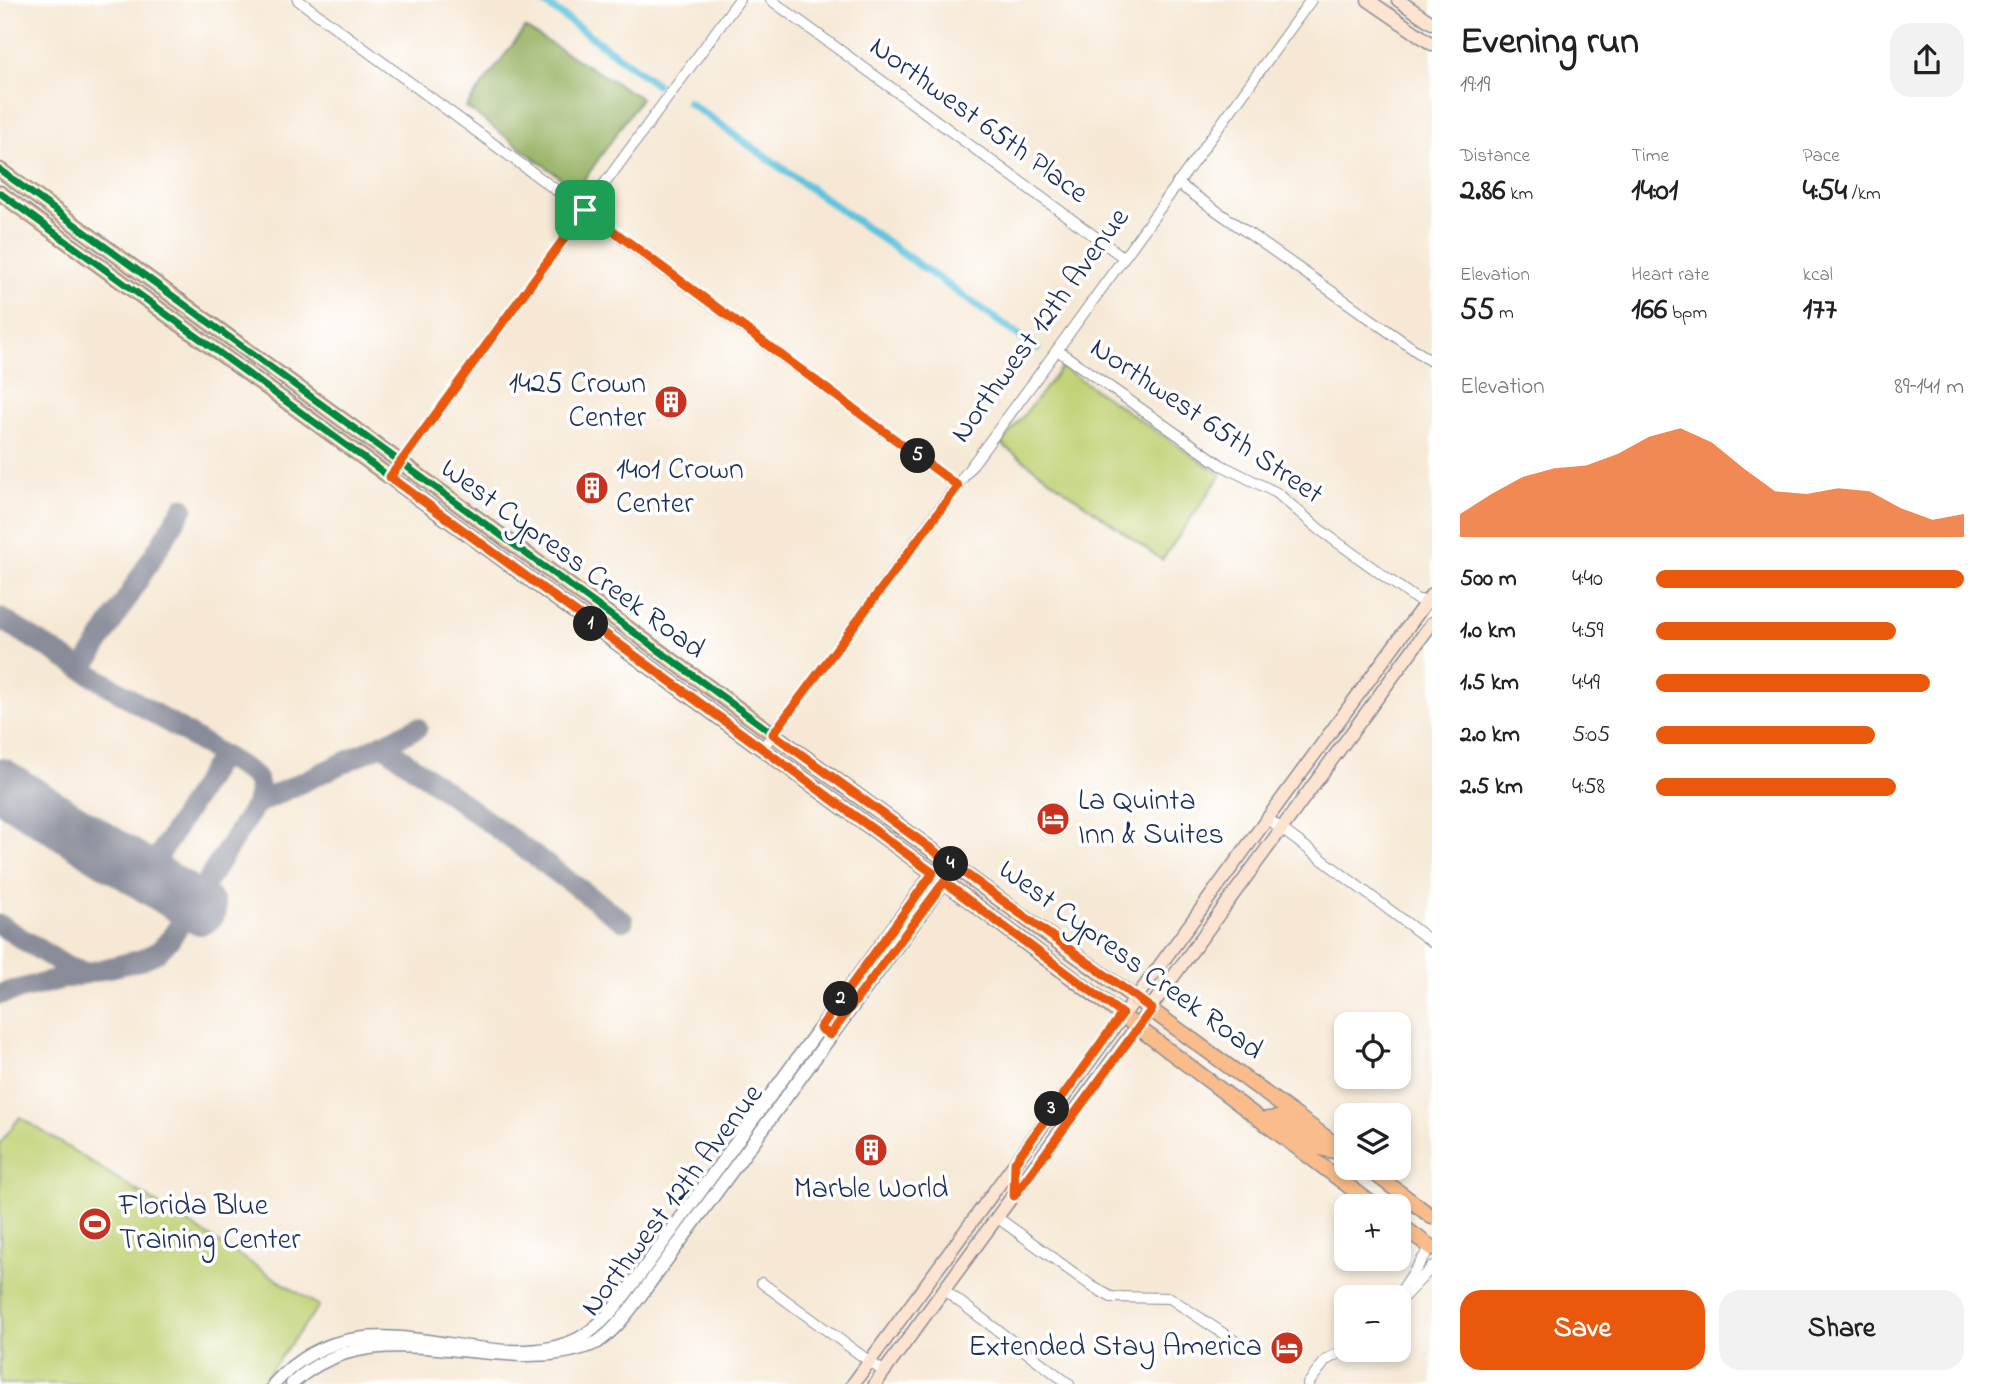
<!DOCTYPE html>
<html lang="en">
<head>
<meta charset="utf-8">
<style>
	body { margin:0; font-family:"Indie Flower",sans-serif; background:#f2f2f2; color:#202124; height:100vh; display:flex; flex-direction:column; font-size:26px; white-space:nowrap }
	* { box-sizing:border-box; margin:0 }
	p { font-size:23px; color:#757577 }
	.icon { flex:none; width:38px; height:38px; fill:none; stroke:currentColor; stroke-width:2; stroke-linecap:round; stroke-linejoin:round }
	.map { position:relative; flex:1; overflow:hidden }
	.details { display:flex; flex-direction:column; background:#fff; width:560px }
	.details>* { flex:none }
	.controls { position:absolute; left:1334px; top:1012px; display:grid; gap:14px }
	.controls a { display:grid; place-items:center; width:77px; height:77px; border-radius:14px; background:#fff; box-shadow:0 4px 10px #0003; font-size:35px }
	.pin { position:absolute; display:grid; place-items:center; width:60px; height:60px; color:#fff; margin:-30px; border-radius:14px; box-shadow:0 4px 10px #0006 }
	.km { position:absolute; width:35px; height:35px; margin:-18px; border-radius:50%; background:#222; color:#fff; font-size:19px; line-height:35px; text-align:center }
	.round { display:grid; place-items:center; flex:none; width:74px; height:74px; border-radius:21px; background:#f2f2f2 }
	.headline { display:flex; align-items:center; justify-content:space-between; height:119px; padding:0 28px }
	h1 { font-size:38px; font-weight:700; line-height:52px }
	.metrics { display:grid; grid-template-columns:repeat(3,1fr); gap:10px; height:119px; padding:7px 28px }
	.metrics div { display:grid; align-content:center }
	.metrics b { font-size:30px; font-weight:700 }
	.metrics small { font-size:19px; font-weight:400 }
	.metrics p { font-size:19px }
	.chart { height:196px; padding:14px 28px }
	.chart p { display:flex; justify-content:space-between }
	.chart svg { width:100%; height:126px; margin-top:7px; fill:#ea580c; opacity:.7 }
	.cta { display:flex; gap:14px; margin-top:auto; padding:14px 28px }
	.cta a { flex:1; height:80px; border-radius:21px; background:#ea580c; color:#fff; font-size:28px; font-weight:700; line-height:80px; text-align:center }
	.cta a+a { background:#f2f2f2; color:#202124 }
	ul { padding:0 28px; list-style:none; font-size:23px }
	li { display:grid; grid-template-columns:112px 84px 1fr; align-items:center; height:52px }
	li i { height:18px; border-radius:9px; background:#ea580c }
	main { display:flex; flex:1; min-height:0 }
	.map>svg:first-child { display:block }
</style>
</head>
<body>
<main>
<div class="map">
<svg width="1432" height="1384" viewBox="0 0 1432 1384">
	<rect width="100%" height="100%" fill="#fff"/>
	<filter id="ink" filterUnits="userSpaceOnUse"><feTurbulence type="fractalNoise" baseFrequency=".0143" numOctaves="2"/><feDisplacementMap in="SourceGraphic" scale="14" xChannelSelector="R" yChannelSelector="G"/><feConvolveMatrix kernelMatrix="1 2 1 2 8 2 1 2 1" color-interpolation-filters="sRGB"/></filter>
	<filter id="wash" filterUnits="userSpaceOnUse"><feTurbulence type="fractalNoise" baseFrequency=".00686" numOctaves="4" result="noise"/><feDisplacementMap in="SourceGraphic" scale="28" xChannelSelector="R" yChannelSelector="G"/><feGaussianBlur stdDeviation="1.57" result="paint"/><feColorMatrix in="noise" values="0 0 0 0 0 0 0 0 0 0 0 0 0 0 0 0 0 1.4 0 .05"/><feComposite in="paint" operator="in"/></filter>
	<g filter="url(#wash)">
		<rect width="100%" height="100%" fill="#f6e8d4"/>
		<g fill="#bfd072" stroke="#6d8068" stroke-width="2">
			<polygon points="1062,367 1221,475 1162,560 1001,444"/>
			<polygon points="20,1117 319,1306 260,1384 0,1384 0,1143"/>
		</g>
		<polygon fill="#97b264" stroke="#597061" stroke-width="2" points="525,28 641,98 577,190 466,107"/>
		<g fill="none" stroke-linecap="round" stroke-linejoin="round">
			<g stroke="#60c3de" stroke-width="8">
				<polyline points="541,0 656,84"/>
				<polyline points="688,102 1037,348"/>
			</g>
			<g stroke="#888c99" stroke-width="21">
				<path d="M 0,618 L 252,774 C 261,783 261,793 256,804 L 171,938 L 159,951 L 141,960 L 0,994"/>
				<polyline points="83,669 183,508"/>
				<polyline points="382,744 623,921"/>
				<polyline points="256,804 417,728"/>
				<polyline points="147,875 221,755"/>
				<polyline points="0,925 67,967 86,973"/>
			</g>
			<polyline stroke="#888c99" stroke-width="52" points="0,784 200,909"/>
		</g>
	</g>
	<g filter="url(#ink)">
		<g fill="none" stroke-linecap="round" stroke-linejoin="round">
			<defs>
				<g id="minor">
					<polyline points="298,0 958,486"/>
					<polyline points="771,0 1123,257"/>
					<polyline points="1177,183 1432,362"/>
					<polyline points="1057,350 1221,465 1277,493 1319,529 1416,599 1432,603"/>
					<polyline points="390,477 739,0"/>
					<polyline points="762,749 1038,376 1311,0"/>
					<polyline points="1267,818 1432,942"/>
					<polyline points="998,1218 1093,1287 1111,1297 1170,1298 1236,1342"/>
					<polyline points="762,1283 884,1372"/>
					<polyline points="944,1290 1069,1384"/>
					<polyline points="1397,1297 1432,1245"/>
					<polyline points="1398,1303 1432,1267"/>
					<polyline points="1308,1384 1326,1360 1346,1349"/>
				</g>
				<g id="tertiary">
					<path d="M 274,1384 C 363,1283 484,1384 578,1339 C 606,1324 624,1295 643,1270 L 933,873 L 949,862"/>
					<path d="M 292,1384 C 377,1303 506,1384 598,1342 C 621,1325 637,1300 654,1277 L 944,882 L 946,873"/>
				</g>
				<g id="secondary">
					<polyline points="1368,0 1432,44"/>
					<polyline points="1398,0 1432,23"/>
					<polyline points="853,1384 1432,594"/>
					<polyline points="875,1384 1432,623"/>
				</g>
				<g id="primary">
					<polyline points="0,170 1346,1152"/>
					<polyline points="0,193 933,873 1375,1206"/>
					<polyline points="1261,1120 1277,1118 1320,1148 1346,1154"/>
					<polyline points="1366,1167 1432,1217"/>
					<polyline points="1398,1223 1432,1248"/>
				</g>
			</defs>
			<use href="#minor" stroke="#888c99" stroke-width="12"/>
			<use href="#tertiary" stroke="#888c99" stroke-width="15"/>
			<use href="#secondary" stroke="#888c99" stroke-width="15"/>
			<use href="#primary" stroke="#888c99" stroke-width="17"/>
			<use href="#minor" stroke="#fff" stroke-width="10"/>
			<use href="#tertiary" stroke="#fff" stroke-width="12"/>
			<use href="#secondary" stroke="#fde4d0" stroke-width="12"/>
			<use href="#primary" stroke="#f9bc8a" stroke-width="14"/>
			<defs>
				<g id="cycleway">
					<polyline points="0,170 949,862"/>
					<polyline points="0,193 933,873"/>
				</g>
			</defs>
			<use href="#cycleway" stroke="#fff" stroke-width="11"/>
			<use href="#cycleway" stroke="#00873e" stroke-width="7"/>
		</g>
	</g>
	<g fill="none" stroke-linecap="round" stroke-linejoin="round" filter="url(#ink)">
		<defs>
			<polygon id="route" points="585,210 958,486 773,734 1152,1009 1014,1196 1015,1162 1122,1014 944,882 830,1035 820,1028 933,873 390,477"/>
		</defs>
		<use href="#route" stroke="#fff" stroke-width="14"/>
		<use href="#route" stroke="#ea580c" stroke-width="9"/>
	</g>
	<defs>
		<symbol id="building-disc" viewBox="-11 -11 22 22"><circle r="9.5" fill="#c8321e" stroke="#fff"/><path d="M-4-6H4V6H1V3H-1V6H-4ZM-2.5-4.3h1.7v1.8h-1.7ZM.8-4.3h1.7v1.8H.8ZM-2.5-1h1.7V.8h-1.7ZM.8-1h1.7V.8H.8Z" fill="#fff"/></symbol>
		<symbol id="hotel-disc" viewBox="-11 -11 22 22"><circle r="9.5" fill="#c8321e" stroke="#fff"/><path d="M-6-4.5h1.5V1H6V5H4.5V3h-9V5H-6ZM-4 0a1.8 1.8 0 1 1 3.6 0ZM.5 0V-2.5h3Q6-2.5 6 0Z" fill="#fff"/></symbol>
		<symbol id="stadium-disc" viewBox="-11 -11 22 22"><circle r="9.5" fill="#c8321e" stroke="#fff"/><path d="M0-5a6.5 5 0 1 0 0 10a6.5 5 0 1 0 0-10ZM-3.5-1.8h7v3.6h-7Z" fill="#fff"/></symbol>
	</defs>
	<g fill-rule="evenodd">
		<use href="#building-disc" x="652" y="383" width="38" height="38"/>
		<use href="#building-disc" x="573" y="469" width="38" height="38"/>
		<use href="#hotel-disc" x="1034" y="800" width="38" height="38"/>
		<use href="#building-disc" x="852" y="1131" width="38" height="38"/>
		<use href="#stadium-disc" x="76" y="1205" width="38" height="38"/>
		<use href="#hotel-disc" x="1268" y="1329" width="38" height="38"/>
	</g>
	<g text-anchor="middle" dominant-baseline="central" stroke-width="7" stroke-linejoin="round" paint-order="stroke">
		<g font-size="30" fill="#1b2f5e" stroke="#fff">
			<text transform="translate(978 121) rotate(36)">Northwest 65th Place</text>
			<text transform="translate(1041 326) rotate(-54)">Northwest 12th Avenue</text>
			<text transform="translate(1206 422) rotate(34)">Northwest 65th Street</text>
			<text transform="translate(572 560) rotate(36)">West Cypress Creek Road</text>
			<text transform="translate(1130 961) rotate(36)">West Cypress Creek Road</text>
			<text transform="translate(673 1201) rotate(-53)">Northwest 12th Avenue</text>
		</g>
		<g font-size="30" fill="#1b2f5e" stroke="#fff" text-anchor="start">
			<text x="646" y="385" text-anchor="end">1425 Crown<tspan x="646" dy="34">Center</tspan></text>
			<text x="616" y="471">1401 Crown<tspan x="616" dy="34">Center</tspan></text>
			<text x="1078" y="802">La Quinta<tspan x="1078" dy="34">Inn &amp; Suites</tspan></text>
			<text x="871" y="1190" text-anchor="middle">Marble World</text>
			<text x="119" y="1207">Florida Blue<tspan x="119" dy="34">Training Center</tspan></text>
			<text x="1262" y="1348" text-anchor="end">Extended Stay America</text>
		</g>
	</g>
</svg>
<div class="controls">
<a><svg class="icon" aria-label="locate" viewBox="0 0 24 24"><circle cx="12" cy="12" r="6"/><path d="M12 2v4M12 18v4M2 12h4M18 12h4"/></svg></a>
<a><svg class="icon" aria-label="layers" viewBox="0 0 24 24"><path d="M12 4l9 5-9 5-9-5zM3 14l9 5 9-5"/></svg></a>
<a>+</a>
<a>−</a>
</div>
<div class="pin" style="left:585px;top:210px;background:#1e9e55"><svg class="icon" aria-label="arrive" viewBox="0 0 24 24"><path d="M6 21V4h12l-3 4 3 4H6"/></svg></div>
<b class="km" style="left:591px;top:624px">1</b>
<b class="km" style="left:841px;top:999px">2</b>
<b class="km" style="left:1052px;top:1109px">3</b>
<b class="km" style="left:951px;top:864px">4</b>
<b class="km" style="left:918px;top:456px">5</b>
</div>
<section class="details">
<div class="headline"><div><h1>Evening run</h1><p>19:19</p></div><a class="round"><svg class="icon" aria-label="share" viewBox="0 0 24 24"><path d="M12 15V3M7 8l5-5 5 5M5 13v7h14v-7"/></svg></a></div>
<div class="metrics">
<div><p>Distance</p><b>2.86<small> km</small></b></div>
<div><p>Time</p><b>14:01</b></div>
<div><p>Pace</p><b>4:54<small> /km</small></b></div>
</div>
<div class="metrics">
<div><p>Elevation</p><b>55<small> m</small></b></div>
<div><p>Heart rate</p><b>166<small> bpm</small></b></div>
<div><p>kcal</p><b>177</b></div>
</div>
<div class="chart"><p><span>Elevation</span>89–141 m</p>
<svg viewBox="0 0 160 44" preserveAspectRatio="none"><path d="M0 44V36L10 29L20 23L30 20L40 19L50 15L60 9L70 6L80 11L90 20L100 28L110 29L120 27L130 28L140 34L150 38L160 36V44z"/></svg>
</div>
<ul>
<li><b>500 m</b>4:40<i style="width:100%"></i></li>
<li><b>1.0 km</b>4:59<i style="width:78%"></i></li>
<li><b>1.5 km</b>4:49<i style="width:89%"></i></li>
<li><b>2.0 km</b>5:05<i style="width:71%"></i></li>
<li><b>2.5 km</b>4:58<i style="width:78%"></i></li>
</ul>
<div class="cta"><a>Save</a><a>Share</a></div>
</section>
</main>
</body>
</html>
